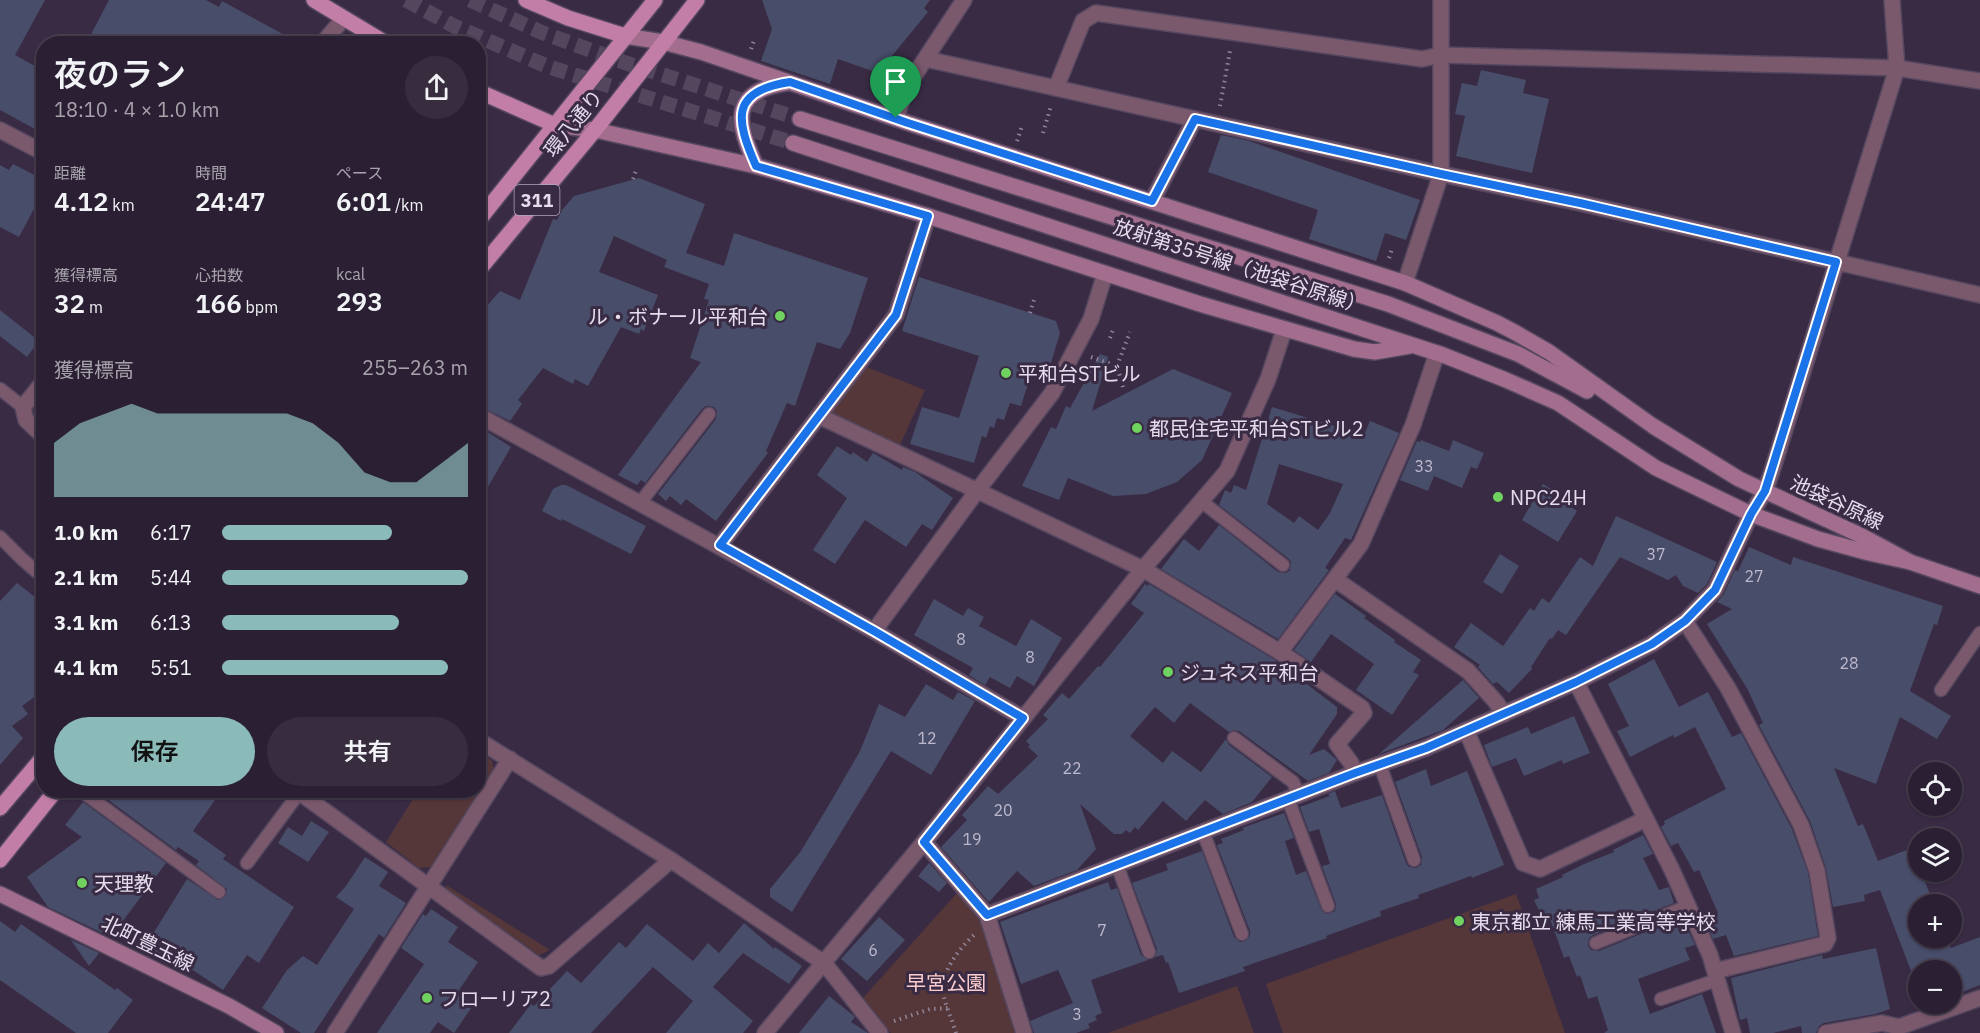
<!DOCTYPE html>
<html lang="ja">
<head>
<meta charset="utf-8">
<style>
	body { margin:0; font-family:"IBM Plex Sans","Noto Sans JP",sans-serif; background:#372d3f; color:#f1f3f6; height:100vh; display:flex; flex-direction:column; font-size:22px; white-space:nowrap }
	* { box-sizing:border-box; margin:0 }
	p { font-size:20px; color:#a6a3ac }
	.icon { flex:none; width:33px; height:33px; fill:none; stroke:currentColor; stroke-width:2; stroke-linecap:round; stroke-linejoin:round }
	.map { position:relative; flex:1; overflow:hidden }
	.drawer { position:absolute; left:36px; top:36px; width:450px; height:762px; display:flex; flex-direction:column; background:#2b2033; border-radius:24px; box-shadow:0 2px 4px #0004,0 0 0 2px #473e4e }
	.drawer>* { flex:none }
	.fabs { position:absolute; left:1908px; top:762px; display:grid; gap:12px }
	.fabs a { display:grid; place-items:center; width:54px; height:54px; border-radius:50%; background:#2b2033; box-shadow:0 2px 4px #0004,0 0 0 2px #473e4e; font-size:30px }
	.pin { position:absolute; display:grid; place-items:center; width:51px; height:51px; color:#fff; margin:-62px -26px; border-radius:50% 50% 50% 0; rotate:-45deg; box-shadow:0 0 6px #0007 }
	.pin .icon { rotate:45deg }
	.round { display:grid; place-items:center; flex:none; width:63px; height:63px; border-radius:32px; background:#372d3f }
	.summary { display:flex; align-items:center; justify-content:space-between; height:102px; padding:0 18px }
	h1 { font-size:33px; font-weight:600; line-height:45px }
	.figures { display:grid; grid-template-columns:repeat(3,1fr); gap:9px; height:102px; padding:6px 18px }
	.figures div { display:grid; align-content:center }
	.figures b { font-size:26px; font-weight:600 }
	.figures small { font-size:16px; font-weight:400 }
	.figures p { font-size:16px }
	.chart { height:168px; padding:12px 18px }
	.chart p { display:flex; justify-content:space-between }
	.chart svg { width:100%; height:108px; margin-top:6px; fill:#8bbbb9; opacity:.7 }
	.action { display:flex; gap:12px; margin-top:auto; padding:12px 18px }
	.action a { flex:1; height:69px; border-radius:36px; background:#8bbbb9; color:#111; font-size:24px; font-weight:600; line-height:69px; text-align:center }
	.action a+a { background:#372d3f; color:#f1f3f6 }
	ul { padding:0 18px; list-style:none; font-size:20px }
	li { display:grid; grid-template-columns:96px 72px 1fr; align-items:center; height:45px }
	li i { height:15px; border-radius:8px; background:#8bbbb9 }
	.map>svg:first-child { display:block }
</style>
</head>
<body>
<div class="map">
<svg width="1980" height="1033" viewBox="0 0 1980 1033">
	<rect width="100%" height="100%" fill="#392b44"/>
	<g fill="#563739">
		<polygon points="864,366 925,390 899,447 831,416 830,409"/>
		<polygon points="479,751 492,761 494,770 431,867 419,868 386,842 418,791 478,790"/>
		<polygon points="446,885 550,950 539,955 447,890"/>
		<polygon points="957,893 979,919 1016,1033 891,1033 863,998"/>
		<polygon points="1516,894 1565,1033 1283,1033 1266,984"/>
		<polygon points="1237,986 1254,1033 1108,1033"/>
	</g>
	<g fill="#484d6a" fill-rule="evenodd">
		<polygon points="0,0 45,0 15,55 44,71 44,134 0,110"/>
		<polygon points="109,0 206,0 219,7 222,1 301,44 86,44"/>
		<polygon points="762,0 930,0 924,8 928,12 878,73 838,59 830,84 761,61 772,29"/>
		<polygon points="1481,70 1526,80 1523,93 1549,99 1532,173 1456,156 1465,116 1455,114 1462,83 1477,86"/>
		<polygon points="1221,135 1249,141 1420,200 1406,240 1385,233 1376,261 1309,239 1318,210 1208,172"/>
		<polygon points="13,164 44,180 44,190 19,237 0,227 0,165 9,170"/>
		<polygon points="639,178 705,204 686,253 724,266 734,233 868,278 850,333 840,349 817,342 795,406 787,403 766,451 768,453 716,521 686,499 681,505 670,496 666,501 658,494 716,419 717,411 714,407 706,406 702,409 645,483 641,480 637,485 618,475 701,362 690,358 709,300 704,299 709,284 664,267 667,260 614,236 599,272 658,295 644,331 641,329 639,334 621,327 588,386 575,379 573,384 543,368 518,400 522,404 510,421 478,405 478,316 500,291 520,300 553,219 557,220 562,210 574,196"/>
		<polygon points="919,277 1056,321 1060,333 1047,376 1032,371 1021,406 1010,403 1004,420 997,418 994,428 990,426 986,438 982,436 974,463 910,444 922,407 959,418 979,356 902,331"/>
		<polygon points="0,310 39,341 27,357 0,336"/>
		<polygon points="1100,354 1108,357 1092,411 1173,369 1232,393 1202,460 1177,482 1146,494 1113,496 1068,478 1059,500 1022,486 1051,427 1056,429 1066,406 1070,408"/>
		<path d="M 1272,407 L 1364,435 L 1370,421 L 1399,433 L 1351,540 L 1345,538 L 1325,568 L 1329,570 L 1278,639 L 1161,569 L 1184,539 L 1199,551 L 1219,525 L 1278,572 L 1286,573 L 1290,570 L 1291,562 L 1288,558 L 1219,505 L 1225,490 L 1231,493 L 1234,485 L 1246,490 ZM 1279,464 L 1343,484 L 1330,513 L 1318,530 L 1299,516 L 1294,523 L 1267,504 Z"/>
		<polygon points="478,426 511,447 478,504"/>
		<polygon points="1421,440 1449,451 1453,440 1484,453 1477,469 1471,467 1462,488 1434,476 1428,491 1400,480 1417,441 1420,442"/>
		<polygon points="837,446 851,455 853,452 867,462 873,453 902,470 903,467 915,472 953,498 932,530 922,524 906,547 865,520 835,564 813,550 847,498 817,475"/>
		<polygon points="1543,484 1573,502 1571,507 1577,511 1558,542 1522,520"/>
		<polygon points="561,485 566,485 646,526 631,554 562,519 561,521 542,511 553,489"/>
		<polygon points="1616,516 1717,562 1707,584 1698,593 1683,586 1676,575 1668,580 1620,557 1566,635 1558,630 1552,639 1550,638 1531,667 1532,669 1509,693 1497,682 1493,684 1478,667 1480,665 1454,647 1471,623 1503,646 1530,608 1534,611 1542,598 1549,603 1580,557 1593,566"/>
		<polygon points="1749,547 1791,565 1793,557 1943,606 1937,625 1934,624 1910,691 1951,716 1937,739 1900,717 1876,784 1834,768 1858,826 1863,824 1878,861 1912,848 1918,865 1918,872 1921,872 1934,904 1918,904 1918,938 1946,938 1951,948 1980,937 1980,985 1952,996 1952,970 1918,970 1918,989 1880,890 1864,895 1865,901 1833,907 1826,868 1810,821 1759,725 1763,723 1748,690 1707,624 1732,609 1717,602 1724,594 1735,570 1738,571"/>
		<polygon points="1500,554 1519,566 1502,594 1483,582"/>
		<polygon points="17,583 44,604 44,690 22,706 28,714 12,726 23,738 0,765 0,601"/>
		<polygon points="1145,584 1147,586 1149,584 1275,660 1337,707 1337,714 1309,755 1324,749 1337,760 1329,773 1308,781 1239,731 1234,730 1229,732 1190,703 1174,723 1155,707 1130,736 1163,763 1172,751 1201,772 1226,739 1229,745 1272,777 1252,802 1223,814 1205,800 1186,821 1163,801 1138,830 1135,827 1130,833 1126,830 1122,834 1114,834 1080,804 1096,849 1077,870 1034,886 1017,871 989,902 941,847 967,820 962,815 988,786 998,794 1038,756 1028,747 1030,745 1026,741 1048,719 1043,715 1062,693 1069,699 1098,666 1100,667 1144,613 1131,604"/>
		<polygon points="1335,594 1366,616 1364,618 1395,640 1394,642 1421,660 1413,672 1419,675 1392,715 1356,690 1374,664 1331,634 1311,662 1294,650"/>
		<polygon points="934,599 963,616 968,608 984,617 979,626 1016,646 1031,619 1062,638 1034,686 1017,676 1010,688 990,677 985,685 969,675 973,668 914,635"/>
		<polygon points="1654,659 1679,707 1708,692 1732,737 1741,733 1792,829 1808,873 1818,936 1734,956 1726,935 1713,939 1704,918 1718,913 1699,870 1694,872 1678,843 1671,846 1661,827 1665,824 1664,821 1726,789 1695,727 1674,738 1673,735 1630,757 1617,731 1629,726 1608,684"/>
		<polygon points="1463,680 1479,698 1443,730 1379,754"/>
		<polygon points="926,684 953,700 958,692 975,701 931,775 891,751 792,912 770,897 770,889 801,851 833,798 860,751 879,704 905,717"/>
		<polygon points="1574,716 1590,753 1563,764 1562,760 1524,776 1516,758 1492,767 1484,745 1528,727 1531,734"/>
		<polygon points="1426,769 1431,786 1467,771 1504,865 1472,878 1471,876 1418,895 1419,898 1380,911 1381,916 1326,936 1327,938 1243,967 1245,971 1179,993 1168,962 1166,963 1163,955 1155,957 1157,949 1132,883 1168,870 1166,864 1202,851 1234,937 1240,942 1245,941 1250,936 1250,931 1217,845 1223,843 1221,839 1244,830 1242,828 1284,813 1294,838 1285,841 1296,875 1306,871 1321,909 1326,914 1331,913 1335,911 1336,904 1322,866 1330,864 1319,829 1309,832 1300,807 1330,796 1328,794 1335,791 1341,808 1382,795 1406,863 1409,867 1416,868 1421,865 1422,857 1395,782"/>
		<polygon points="95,790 222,790 193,831 226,855 223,859 294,907 259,963 247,955 223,990 173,957 168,965 143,950 187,879 218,900 225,897 227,889 196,865 199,861 178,847 176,850"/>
		<polygon points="83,802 166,863 111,937 48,907 27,877 82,837 65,825"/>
		<polygon points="311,821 329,832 308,862 278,843 288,827 302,836"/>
		<polygon points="1643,835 1653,854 1643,858 1659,890 1669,887 1674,903 1593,935 1589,938 1588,946 1591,950 1599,951 1680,918 1682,925 1685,924 1695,945 1685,948 1690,960 1638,979 1650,1014 1702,994 1716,1033 1604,1033 1608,1030 1597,996 1588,999 1580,975 1577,977 1569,956 1564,958 1549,916 1543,919 1534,900 1539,898 1536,889 1563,877 1562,875 1584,864 1614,852 1613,850"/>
		<polygon points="365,857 388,872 379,886 406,903 384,938 379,934 314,1033 301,1033 262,1008 287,970 303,956 317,965 354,909 336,897 346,886"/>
		<polygon points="929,863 947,883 939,892 918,876"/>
		<polygon points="1108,882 1111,890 1117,888 1141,955 1148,960 1091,980 1102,1013 1095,1016 1097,1020 1088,1024 1090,1028 1076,1033 1034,1033 1030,1021 1073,1003 1058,970 1021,984 1000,922"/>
		<polygon points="431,909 458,927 448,942 478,962 457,993 474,1004 454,1033 438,1022 430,1033 377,1033 424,964 401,948 423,914 426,916"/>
		<polygon points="879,917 905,940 867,981 841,959"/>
		<polygon points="0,921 15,932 21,924 115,990 117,988 133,1000 108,1033 76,1033 0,980"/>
		<polygon points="744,923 774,949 775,947 802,966 789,984 743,953 713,987 753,1021 743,1033 666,1033 693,1001 653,967 591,1033 509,1033 531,1004 534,1006 567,971 581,983 619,942 626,948 647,924 693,961 708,943 719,953"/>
		<polygon points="71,940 99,953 89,966"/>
		<polygon points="1876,948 1890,1009 1875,1014 1824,1023 1819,1026 1816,1033 1802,1033 1801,1026 1773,1033 1750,1033 1747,1018 1740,1020 1731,978 1822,955 1823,959"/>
		<polygon points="829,996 854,1016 855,1017 851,1022 868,1033 799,1033"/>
	</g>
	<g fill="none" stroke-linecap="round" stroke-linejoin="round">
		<g stroke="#53465d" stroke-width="15" stroke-dasharray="15 8" stroke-linecap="butt">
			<polyline points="406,0 454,26 549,67 793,143"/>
			<polyline points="470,0 543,33 626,63 800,119"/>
		</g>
		<defs>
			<g id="lane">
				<polyline points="0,389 23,407"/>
				<polyline points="1201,501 1283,565"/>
				<polyline points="640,503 709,414"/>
				<polyline points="0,537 22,559 44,578"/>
				<polyline points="1941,690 1980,633"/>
				<polyline points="1234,738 1293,782 1299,795"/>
				<polyline points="1380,765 1414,860"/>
				<polyline points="80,790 219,892"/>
				<polyline points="1288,799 1328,906"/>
				<polyline points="1203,832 1242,934"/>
				<polyline points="247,863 299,793"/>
				<polyline points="1117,865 1149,952"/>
				<polyline points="1596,943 1688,906"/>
				<polyline points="1661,999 1717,980"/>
			</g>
			<g id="street">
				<polyline points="322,44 343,19"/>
				<polyline points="926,59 1441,174 1580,203 1980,295"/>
				<polyline points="1056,88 1083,21 1096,13 1422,59 1441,55 1897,68 1980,81"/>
				<polyline points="896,118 906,88 964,0"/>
				<polyline points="0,130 44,153"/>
				<polyline points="1152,201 1195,119"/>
				<polyline points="1405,283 1441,174 1441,0"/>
				<polyline points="44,381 23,407 26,420 44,437"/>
				<polyline points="478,415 874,631 1023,718"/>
				<polyline points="819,416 1143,569 1280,652 1362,708 1364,713 1337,744 1351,763 1355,773"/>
				<polyline points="720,545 896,315 928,216"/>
				<polyline points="1336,580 1468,671 1496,702 1504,714"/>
				<polyline points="1685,621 1728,688 1801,825 1817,871 1828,938 1825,944 1715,971"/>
				<polyline points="874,631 977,491 1052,393 1091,319 1105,274"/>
				<polyline points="1280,652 1361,544 1413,425 1437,353"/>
				<polyline points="1576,682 1671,868 1710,955 1733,1033"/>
				<polyline points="1466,730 1523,863 1540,869 1646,819"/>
				<polyline points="478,740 671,860 824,963 880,1033"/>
				<polyline points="296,790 541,968 549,966 671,860"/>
				<polyline points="924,842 987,915 1024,1033"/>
				<polyline points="987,915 1355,773 1426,748 1576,682 1652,644 1685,621 1715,590 1751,514 1765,491 1772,471 1897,68 1892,0"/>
				<polyline points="335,1033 510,759"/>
				<polyline points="765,1033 924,842 1143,569 1227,471 1268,379 1284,330"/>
				<polyline points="1826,1033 1882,1023 1899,1027 1980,998"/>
			</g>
			<g id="secondary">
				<polyline points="625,36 663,42 701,52 908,123 1405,283 1497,323 1516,333 1549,352 1653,426 1739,479 1862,536 1910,562"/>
				<polyline points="800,119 1388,304 1518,354 1587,391"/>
				<polyline points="555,125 595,130 756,166 928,216 1200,304 1354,349 1375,352 1410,346"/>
				<polyline points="793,143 1443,355 1506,380 1558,403 1656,468 1751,514 1818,539 1869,553 1910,562 1980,586"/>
				<path d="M 756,166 C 738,125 727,92 786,83"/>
				<polyline points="0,894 229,1006 276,1033"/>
			</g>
			<g id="primary">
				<polyline points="314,0 387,44"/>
				<polyline points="526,0 568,18 625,36"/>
				<polyline points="478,91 555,125"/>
				<polyline points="478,221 655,0"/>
				<polyline points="478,271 595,130 697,0"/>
				<polyline points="0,808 44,756"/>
				<polyline points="0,860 56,790"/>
			</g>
		</defs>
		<use href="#lane" stroke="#55475f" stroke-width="15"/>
		<use href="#street" stroke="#55475f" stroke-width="18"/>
		<use href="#secondary" stroke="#55475f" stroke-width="18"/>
		<use href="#primary" stroke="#55475f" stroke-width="18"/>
		<g stroke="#908499" stroke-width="4" stroke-dasharray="1.5 4.5" stroke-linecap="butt">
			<polyline points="751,49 755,38"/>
			<polyline points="1220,106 1230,51"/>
			<polyline points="1043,133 1051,106"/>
			<polyline points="1017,141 1022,126"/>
			<polyline points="633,179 636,171"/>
			<polyline points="1389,258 1392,249"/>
			<polyline points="1030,313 1034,300"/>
			<polyline points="1110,338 1114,327"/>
			<polyline points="1091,357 1117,366 1123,387"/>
			<polyline points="1117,366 1130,332"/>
			<polyline points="894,1021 930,1009 949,1008"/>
			<path d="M 956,1033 C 953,1022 944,1002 943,992 C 941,971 960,948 974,935"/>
		</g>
		<use href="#lane" stroke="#7b596d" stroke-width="12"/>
		<use href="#street" stroke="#7b596d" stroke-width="15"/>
		<use href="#secondary" stroke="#a36e8e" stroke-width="15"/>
		<use href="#primary" stroke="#c27ea7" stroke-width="15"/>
	</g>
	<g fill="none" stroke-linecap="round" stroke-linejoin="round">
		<defs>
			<path id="route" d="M 790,82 L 908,123 L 1152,201 L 1195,119 L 1441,174 L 1580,203 L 1836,262 L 1765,491 L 1751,514 L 1715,590 L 1685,621 L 1652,644 L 1576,682 L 1426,748 L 1355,773 L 987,915 L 924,842 L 1023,718 L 874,631 L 720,545 L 896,315 L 928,216 L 756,166 C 736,120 729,91 790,82 Z"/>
		</defs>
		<use href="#route" stroke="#fff" stroke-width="12"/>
		<use href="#route" stroke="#1a73e8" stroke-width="8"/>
	</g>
	<g fill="#70d35f" stroke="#392b44" stroke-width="2">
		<circle cx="780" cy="316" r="6"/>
		<circle cx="1006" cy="373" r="6"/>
		<circle cx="1137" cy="428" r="6"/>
		<circle cx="1498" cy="497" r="6"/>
		<circle cx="1168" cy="672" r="6"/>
		<circle cx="82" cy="883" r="6"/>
		<circle cx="1459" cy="921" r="6"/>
		<circle cx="427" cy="998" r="6"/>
	</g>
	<g text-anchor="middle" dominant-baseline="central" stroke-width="6" stroke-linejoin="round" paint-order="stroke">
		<g font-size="16" fill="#beb8cc">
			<text x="1424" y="466">33</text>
			<text x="1656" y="554">37</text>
			<text x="1754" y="576">27</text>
			<text x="961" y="639">8</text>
			<text x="1030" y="657">8</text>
			<text x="1849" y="663">28</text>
			<text x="927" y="738">12</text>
			<text x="1072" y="768">22</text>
			<text x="1003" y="810">20</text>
			<text x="972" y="839">19</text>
			<text x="1102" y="930">7</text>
			<text x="873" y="950">6</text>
			<text x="1077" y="1014">3</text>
		</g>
		<rect fill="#392b44" stroke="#b1a7ba" stroke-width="1.5" x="514.5" y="185" width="45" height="30" rx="4.5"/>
		<g font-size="18" font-weight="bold" fill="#e5dced">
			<text x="537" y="200">311</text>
		</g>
		<g font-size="20" fill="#e5dced" stroke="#392b44">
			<text transform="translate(573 123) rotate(-51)">環八通り</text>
			<text transform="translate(1240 266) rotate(18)">放射第35号線（池袋谷原線）</text>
			<text transform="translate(1837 502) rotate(25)">池袋谷原線</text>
			<text transform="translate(148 943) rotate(26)">北町豊玉線</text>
		</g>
		<g font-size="20" fill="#e5dced" stroke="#392b44" text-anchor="start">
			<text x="768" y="316" text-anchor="end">ル・ボナール平和台</text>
			<text x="1018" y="373">平和台STビル</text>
			<text x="1149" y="428">都民住宅平和台STビル2</text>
			<text x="1510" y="497">NPC24H</text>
			<text x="1180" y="672">ジュネス平和台</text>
			<text x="94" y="883">天理教</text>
			<text x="1471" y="921">東京都立 練馬工業高等学校</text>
			<text x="439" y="998">フローリア2</text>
		</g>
		<g font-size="20" fill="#facccd" stroke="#392b44">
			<text x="946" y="982">早宮公園</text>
		</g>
	</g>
</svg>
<div class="fabs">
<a><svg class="icon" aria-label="locate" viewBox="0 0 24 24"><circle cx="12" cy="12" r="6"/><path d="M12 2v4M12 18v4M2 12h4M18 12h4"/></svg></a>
<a><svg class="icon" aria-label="layers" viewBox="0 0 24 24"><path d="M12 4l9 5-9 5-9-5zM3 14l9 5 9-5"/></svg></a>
<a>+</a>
<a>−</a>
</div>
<div class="pin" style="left:896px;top:118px;background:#1e9e55"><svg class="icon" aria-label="arrive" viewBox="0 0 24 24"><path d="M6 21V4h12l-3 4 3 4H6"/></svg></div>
<section class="drawer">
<div class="summary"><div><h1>夜のラン</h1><p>18:10 · 4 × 1.0 km</p></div><a class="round"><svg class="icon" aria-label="share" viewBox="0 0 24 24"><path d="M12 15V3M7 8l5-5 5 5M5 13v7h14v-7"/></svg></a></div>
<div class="figures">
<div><p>距離</p><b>4.12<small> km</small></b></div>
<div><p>時間</p><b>24:47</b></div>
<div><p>ペース</p><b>6:01<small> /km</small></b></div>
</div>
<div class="figures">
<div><p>獲得標高</p><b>32<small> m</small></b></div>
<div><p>心拍数</p><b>166<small> bpm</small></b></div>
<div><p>kcal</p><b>293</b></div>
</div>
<div class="chart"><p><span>獲得標高</span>255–263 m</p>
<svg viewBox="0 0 160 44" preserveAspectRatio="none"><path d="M0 44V22L10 14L20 10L30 6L40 10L50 10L60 10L70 10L80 10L90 10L100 14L110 22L120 34L130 38L140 38L150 30L160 22V44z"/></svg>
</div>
<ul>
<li><b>1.0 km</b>6:17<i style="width:69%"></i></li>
<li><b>2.1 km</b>5:44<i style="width:100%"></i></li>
<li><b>3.1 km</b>6:13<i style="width:72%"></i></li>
<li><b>4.1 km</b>5:51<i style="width:92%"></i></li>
</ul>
<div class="action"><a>保存</a><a>共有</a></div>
</section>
</div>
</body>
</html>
